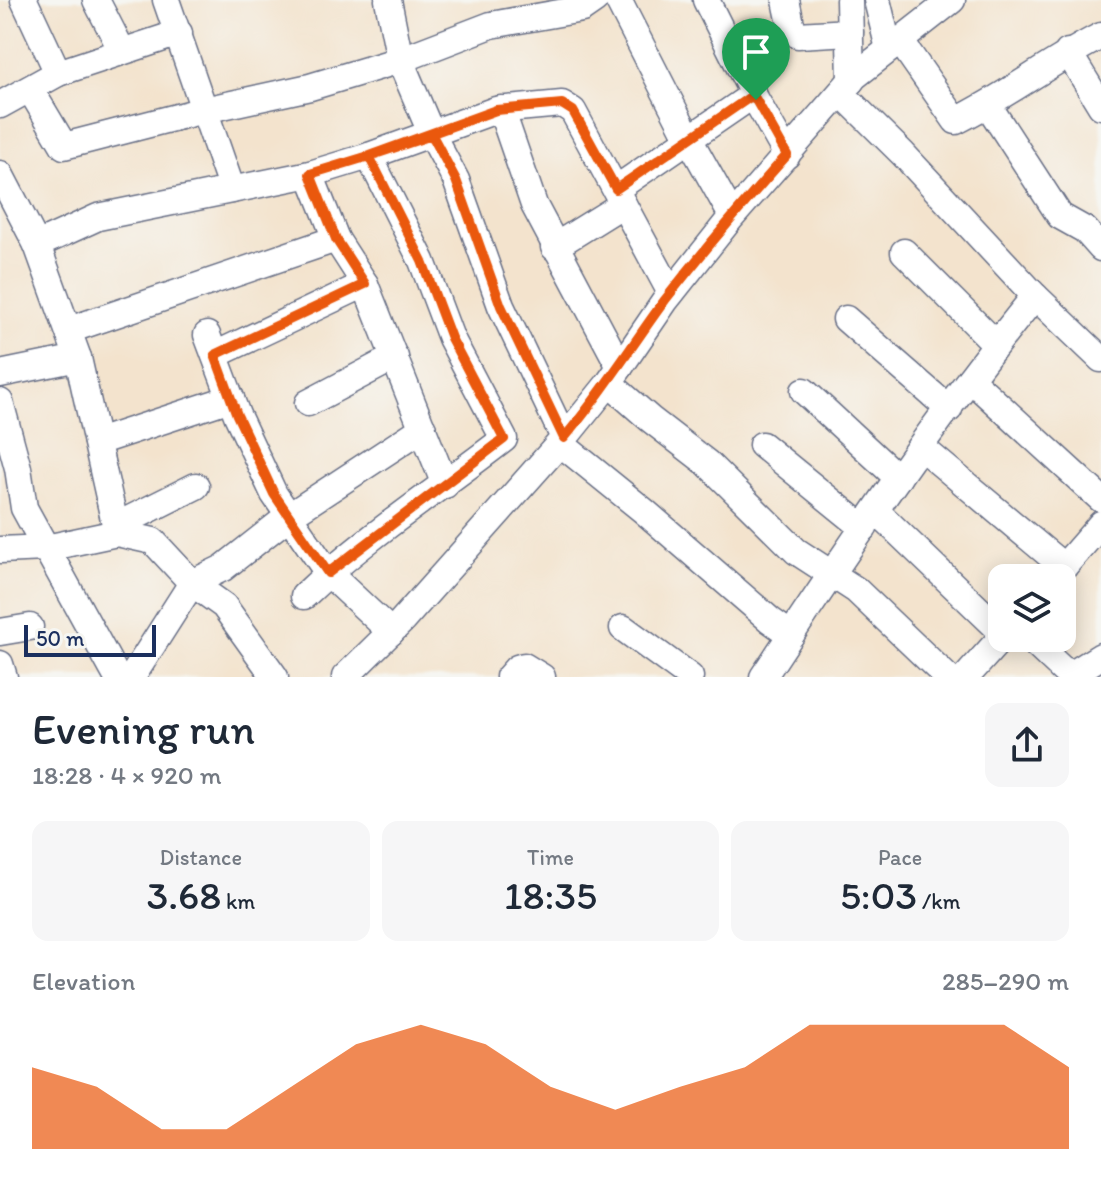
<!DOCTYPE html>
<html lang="en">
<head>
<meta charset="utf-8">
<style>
	body { margin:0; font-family:Itim,sans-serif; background:#f6f6f7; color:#1f2937; height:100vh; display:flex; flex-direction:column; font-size:30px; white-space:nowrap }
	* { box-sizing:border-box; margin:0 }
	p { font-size:26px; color:#747a83 }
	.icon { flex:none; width:44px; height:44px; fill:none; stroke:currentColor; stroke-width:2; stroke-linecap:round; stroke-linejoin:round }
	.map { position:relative; height:677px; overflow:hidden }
	.sheet { display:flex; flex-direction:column; background:#fff; flex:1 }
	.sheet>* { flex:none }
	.controls { position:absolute; left:988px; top:564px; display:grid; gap:16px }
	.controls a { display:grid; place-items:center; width:88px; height:88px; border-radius:16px; background:#fff; box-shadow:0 4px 20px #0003; font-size:40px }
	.scale { position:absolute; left:24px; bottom:20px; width:132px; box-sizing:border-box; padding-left:8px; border:4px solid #1b2f5e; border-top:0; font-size:22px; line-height:28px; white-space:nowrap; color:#1b2f5e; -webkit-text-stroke:6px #f6f6f2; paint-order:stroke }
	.pin { position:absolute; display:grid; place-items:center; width:68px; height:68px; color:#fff; margin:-82px -34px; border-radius:50% 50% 50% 0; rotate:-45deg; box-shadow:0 0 8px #0007 }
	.pin .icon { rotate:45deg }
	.round { display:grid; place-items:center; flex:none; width:84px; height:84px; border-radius:16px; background:#f6f6f7 }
	.headline { display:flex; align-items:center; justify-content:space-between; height:136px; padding:0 32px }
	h1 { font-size:44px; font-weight:600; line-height:60px }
	.metrics { display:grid; grid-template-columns:repeat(3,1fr); gap:12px; height:136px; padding:8px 32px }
	.metrics div { display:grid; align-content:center; border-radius:16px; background:#f6f6f7; text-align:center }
	.metrics b { font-size:40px; font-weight:600 }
	.metrics small { font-size:22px; font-weight:400 }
	.metrics p { font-size:22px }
	.chart { height:224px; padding:16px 32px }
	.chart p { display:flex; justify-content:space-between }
	.chart svg { width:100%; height:144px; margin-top:8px; fill:#ea580c; opacity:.7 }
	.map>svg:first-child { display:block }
</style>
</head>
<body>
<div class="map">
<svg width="1101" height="677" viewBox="0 0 1101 677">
	<rect width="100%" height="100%" fill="#f6f6f2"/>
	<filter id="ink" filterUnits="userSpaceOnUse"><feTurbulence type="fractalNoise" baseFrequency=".0125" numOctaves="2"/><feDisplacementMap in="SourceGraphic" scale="16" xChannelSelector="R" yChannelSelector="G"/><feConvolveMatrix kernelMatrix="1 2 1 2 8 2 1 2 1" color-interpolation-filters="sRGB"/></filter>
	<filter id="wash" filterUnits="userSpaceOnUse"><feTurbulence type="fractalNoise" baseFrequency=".006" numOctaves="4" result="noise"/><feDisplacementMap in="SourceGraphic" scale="32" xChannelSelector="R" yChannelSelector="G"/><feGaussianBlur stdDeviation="1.8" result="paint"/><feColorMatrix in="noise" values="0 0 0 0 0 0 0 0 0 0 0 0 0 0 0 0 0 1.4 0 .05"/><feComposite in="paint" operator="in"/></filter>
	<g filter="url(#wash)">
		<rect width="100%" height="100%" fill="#f3e3cd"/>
	</g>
	<g filter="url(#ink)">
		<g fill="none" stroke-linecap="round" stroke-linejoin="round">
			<defs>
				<g id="minor">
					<polyline points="24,0 58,73"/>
					<polyline points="96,0 122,51"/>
					<polyline points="166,0 232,190"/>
					<polyline points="388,0 400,60 432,135 456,180 501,306 564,438"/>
					<polyline points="618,0 688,137 732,216"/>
					<polyline points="706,0 756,100 787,155"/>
					<polyline points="786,0 792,29 798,35 850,32"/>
					<polyline points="849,0 851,81"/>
					<polyline points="877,0 889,49"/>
					<path d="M 901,42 L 956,121 C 1007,96 1051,61 1101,36"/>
					<polyline points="1068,52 1101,106"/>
					<polyline points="30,89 64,146 204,110 310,87 400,60 491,25 582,9 595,0"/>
					<polyline points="841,93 903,154 1035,296 1101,359"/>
					<polyline points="0,105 58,73 179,33"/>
					<polyline points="988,105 1060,216 1085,230 1101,248"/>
					<polyline points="501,109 534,205 620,367"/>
					<polyline points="0,174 37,245"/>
					<polyline points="310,174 336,239 365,284 445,485"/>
					<polyline points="616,189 753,95"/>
					<polyline points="554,247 623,204"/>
					<polyline points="904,252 996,344"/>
					<polyline points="846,319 949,409"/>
					<polyline points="69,330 336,239"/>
					<polyline points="207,335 237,415 274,494 328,573 391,632"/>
					<polyline points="215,355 365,284"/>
					<polyline points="78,358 37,245 98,217 310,174 369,156 496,110 562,104 573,111 671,293"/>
					<polyline points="0,374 78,358 117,533 153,541 192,583 224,606 275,677"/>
					<polyline points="970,379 1101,499"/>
					<polyline points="609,383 650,419 707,463 796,551 856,590 947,677"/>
					<polyline points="804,391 898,478"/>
					<polyline points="0,402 18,468 24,508 117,677"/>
					<polyline points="308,403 395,357"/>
					<polyline points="97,442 231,398"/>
					<polyline points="560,443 644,511 770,620 791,635"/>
					<polyline points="762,445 864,528"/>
					<polyline points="921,447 1064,567"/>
					<polyline points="876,511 1002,632"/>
					<polyline points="116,526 196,486"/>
					<polyline points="0,550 46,548 117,533"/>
					<polyline points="1054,578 1101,524"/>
					<path d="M 304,596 C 365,537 437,491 504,439 L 451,338 L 422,261 L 369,156"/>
					<polyline points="623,628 690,677"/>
					<polyline points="0,632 30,627"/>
					<polyline points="1029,638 1065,672 1077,671 1101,656"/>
					<polyline points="0,664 4,677"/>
					<polyline points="132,677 192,583 223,568 289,516 423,428"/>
					<polyline points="345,677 401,622 567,435 609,383 665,301 730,219 855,76 952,0"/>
					<polyline points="509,677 517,668 524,666 542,677"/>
					<path d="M 763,677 C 849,547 936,417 1035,296"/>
					<polyline points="966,677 1002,637"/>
				</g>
			</defs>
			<use href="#minor" stroke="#676e85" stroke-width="29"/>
			<use href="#minor" stroke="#fff" stroke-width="26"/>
		</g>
	</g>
	<g fill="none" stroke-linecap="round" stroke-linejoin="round" filter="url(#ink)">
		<defs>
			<path id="route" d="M 756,100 L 753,95 L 616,189 L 573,111 L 562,104 L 496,110 L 369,156 L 310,174 L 336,239 L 365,284 L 215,355 L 237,415 L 274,494 L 328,573 L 504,439 L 451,338 L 422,261 L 369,156 L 432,135 L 456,180 L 501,306 L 564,438 C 602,394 631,346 665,300 C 704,250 745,202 787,155 L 756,100"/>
		</defs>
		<use href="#route" stroke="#fff" stroke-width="16"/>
		<use href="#route" stroke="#ea580c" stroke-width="10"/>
	</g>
</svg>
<div class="controls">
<a><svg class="icon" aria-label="layers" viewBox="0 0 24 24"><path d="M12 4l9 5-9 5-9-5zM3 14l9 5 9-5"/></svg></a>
</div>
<div class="scale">50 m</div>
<div class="pin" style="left:756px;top:100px;background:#1e9e55"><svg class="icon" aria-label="arrive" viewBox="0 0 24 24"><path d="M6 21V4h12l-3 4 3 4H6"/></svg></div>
</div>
<section class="sheet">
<div class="headline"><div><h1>Evening run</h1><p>18:28 · 4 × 920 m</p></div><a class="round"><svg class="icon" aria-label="share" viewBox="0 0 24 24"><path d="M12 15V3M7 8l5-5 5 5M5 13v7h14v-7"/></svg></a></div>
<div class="metrics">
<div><p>Distance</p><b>3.68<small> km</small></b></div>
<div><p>Time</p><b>18:35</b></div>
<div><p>Pace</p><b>5:03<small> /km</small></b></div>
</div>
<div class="chart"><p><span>Elevation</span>285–290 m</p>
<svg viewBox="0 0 160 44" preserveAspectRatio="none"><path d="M0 44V19L10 25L20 38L30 38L40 25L50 12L60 6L70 12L80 25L90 32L100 25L110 19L120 6L130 6L140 6L150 6L160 19V44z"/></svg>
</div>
</section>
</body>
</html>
